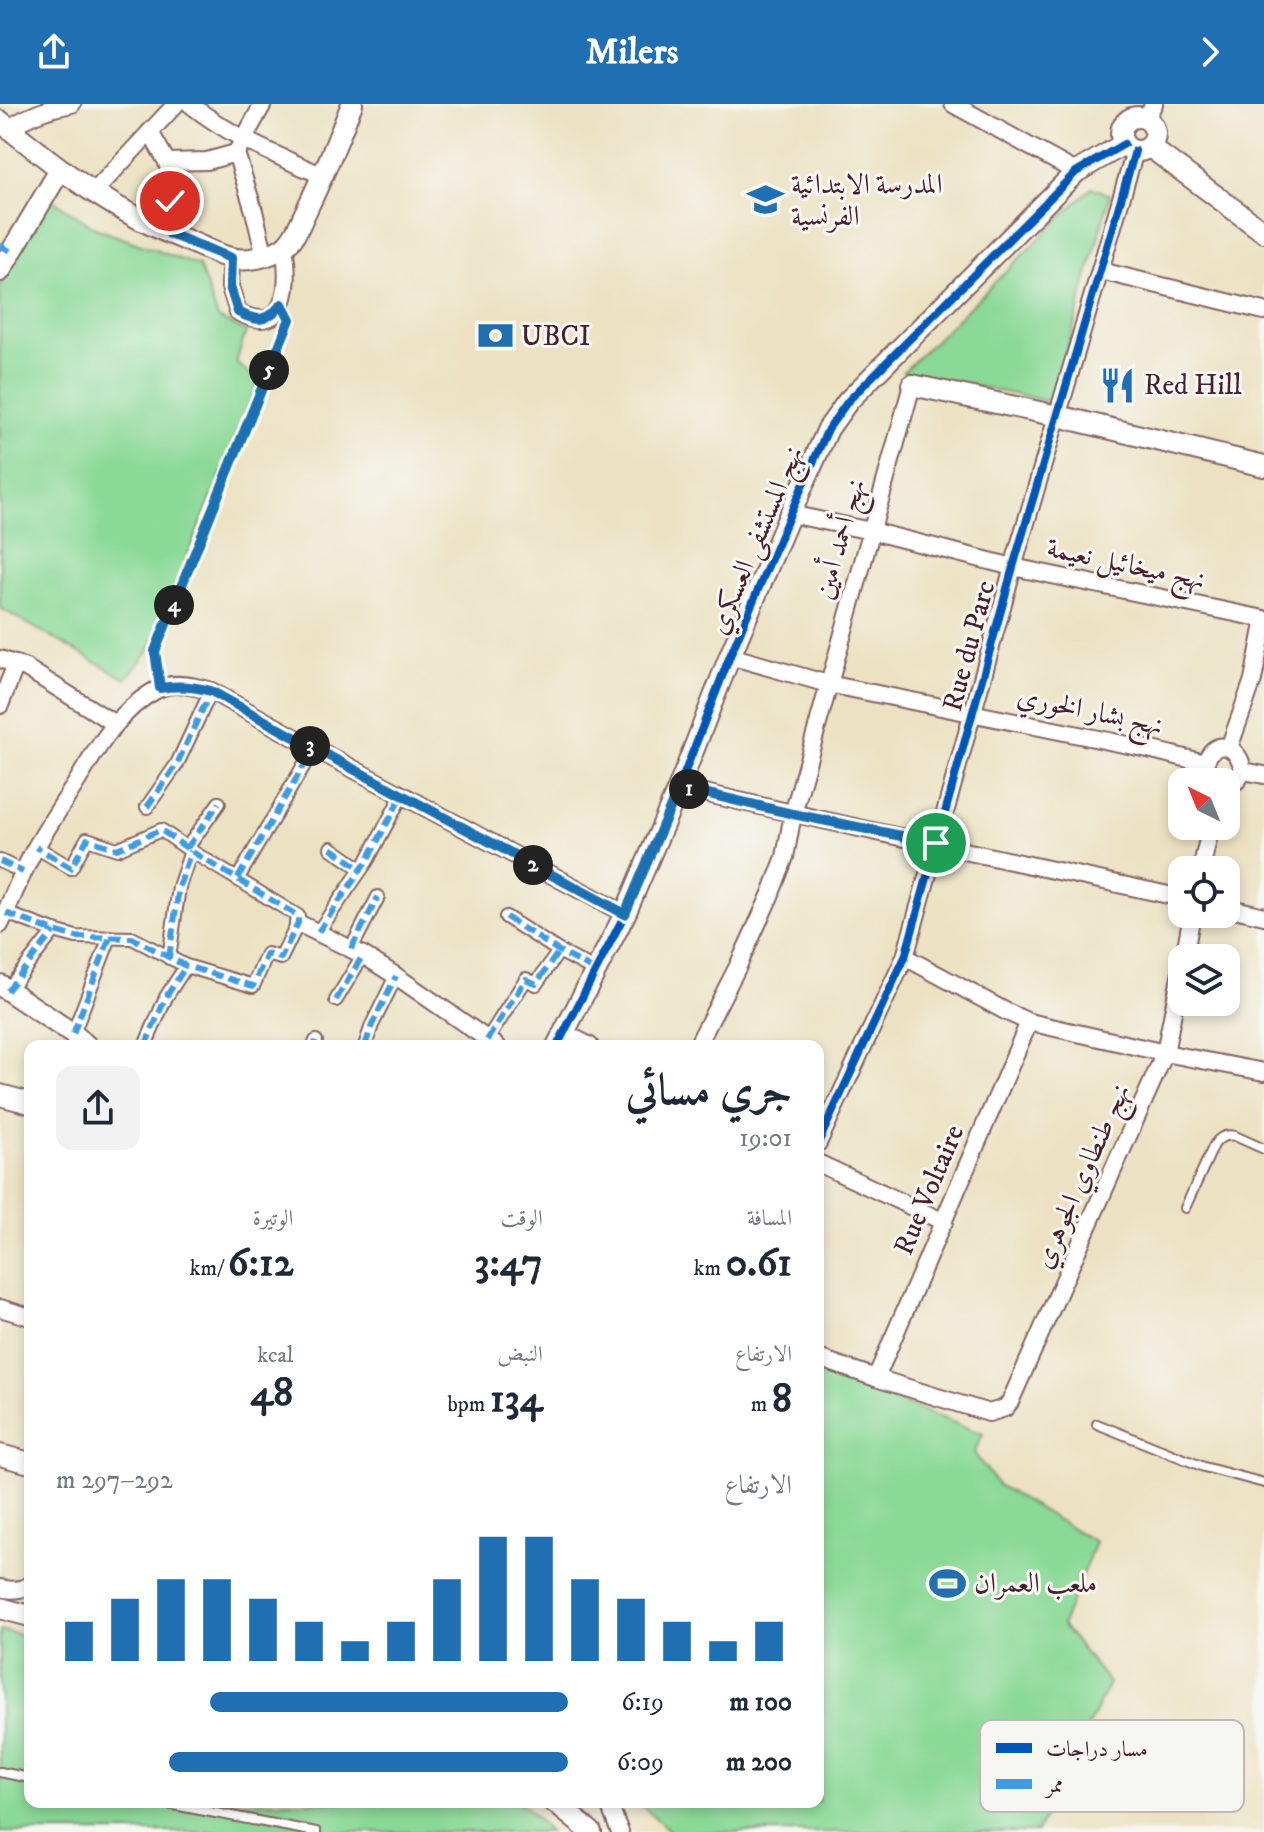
<!DOCTYPE html>
<html lang="ar">
<head>
<meta charset="utf-8">
<style>
	body { margin:0; font-family:"IM FELL DW Pica",Amiri,serif; background:#f2f2f3; color:#1f2937; direction:rtl; height:100vh; display:flex; flex-direction:column; font-size:30px; white-space:nowrap }
	* { box-sizing:border-box; margin:0 }
	p { font-size:26px; color:#747a83 }
	.icon { flex:none; width:44px; height:44px; fill:none; stroke:currentColor; stroke-width:2; stroke-linecap:round; stroke-linejoin:round }
	.map { position:relative; flex:1; overflow:hidden; direction:ltr }
	.details { position:absolute; left:24px; top:936px; width:800px; height:768px; display:flex; flex-direction:column; background:#fff; border-radius:16px; box-shadow:0 4px 12px #0003; direction:rtl }
	.details>* { flex:none }
	.needle { width:52px; rotate:317deg }
	.fabs { position:absolute; left:1168px; top:664px; display:grid; gap:16px }
	.fabs a { display:grid; place-items:center; width:72px; height:72px; border-radius:16px; background:#fff; box-shadow:0 4px 12px #0003; font-size:40px }
	.pin { position:absolute; display:grid; place-items:center; width:68px; height:68px; color:#fff; margin:-34px; border:4px solid #fff; border-radius:50%; box-shadow:0 2px 8px #0007 }
	.km { position:absolute; width:40px; height:40px; margin:-20px; border-radius:50%; background:#222; color:#fff; font-size:22px; line-height:40px; text-align:center }
	.round { display:grid; place-items:center; flex:none; width:84px; height:84px; border-radius:16px; background:#f2f2f3 }
	.head { display:flex; align-items:center; justify-content:space-between; height:136px; padding:0 32px }
	h1 { font-size:44px; font-weight:800; line-height:60px }
	.stats { display:grid; grid-template-columns:repeat(3,1fr); gap:12px; height:136px; padding:8px 32px }
	.stats div { display:grid; align-content:center }
	.stats b { font-size:40px; font-weight:800 }
	.stats small { font-size:22px; font-weight:400 }
	.stats p { font-size:22px }
	.chart { height:224px; padding:16px 32px }
	.chart p { display:flex; justify-content:space-between }
	.chart svg { width:100%; height:144px; margin-top:8px; stroke:#1f6fb2; stroke-width:6 }
	ul { padding:0 32px; list-style:none; font-size:26px }
	li { display:grid; grid-template-columns:128px 96px 1fr; align-items:center; height:60px }
	li i { height:20px; border-radius:10px; background:#1f6fb2 }
	header { display:flex; justify-content:space-between; align-items:center; height:104px; padding:0 32px; background:#1f6fb2; color:#fff; font-size:36px; font-weight:800 }
	.map>svg:first-child { display:block }
</style>
</head>
<body>
<header><svg class="icon" aria-label="forward" viewBox="0 0 24 24"><path d="M9 5l7 7-7 7"/></svg>Milers<svg class="icon" aria-label="share" viewBox="0 0 24 24"><path d="M12 15V3M7 8l5-5 5 5M5 13v7h14v-7"/></svg></header>
<div class="map">
<svg width="1264" height="1728" viewBox="0 0 1264 1728">
	<rect width="100%" height="100%" fill="#f6f6f2"/>
	<filter id="ink" filterUnits="userSpaceOnUse"><feTurbulence type="fractalNoise" baseFrequency=".0125" numOctaves="2"/><feDisplacementMap in="SourceGraphic" scale="16" xChannelSelector="R" yChannelSelector="G"/><feConvolveMatrix kernelMatrix="1 2 1 2 8 2 1 2 1" color-interpolation-filters="sRGB"/></filter>
	<filter id="wash" filterUnits="userSpaceOnUse"><feTurbulence type="fractalNoise" baseFrequency=".006" numOctaves="4" result="noise"/><feDisplacementMap in="SourceGraphic" scale="32" xChannelSelector="R" yChannelSelector="G"/><feGaussianBlur stdDeviation="1.8" result="paint"/><feColorMatrix in="noise" values="0 0 0 0 0 0 0 0 0 0 0 0 0 0 0 0 0 1.4 0 .05"/><feComposite in="paint" operator="in"/></filter>
	<g filter="url(#wash)">
		<rect width="100%" height="100%" fill="#ece2c3"/>
		<g fill="#8bd997" stroke="#6a7c61" stroke-width="2">
			<polygon points="1092,83 1110,91 1053,298 903,268"/>
			<polygon points="47,92 95,124 199,162 218,214 246,227 236,259 259,277 150,545 126,575 0,504 0,182"/>
			<polygon points="818,1266 983,1330 974,1349 998,1381 1095,1438 1062,1521 1109,1579 1037,1728 671,1728 638,1698 818,1698"/>
			<polygon points="0,1526 30,1533 30,1698 519,1698 525,1702 549,1728 0,1728"/>
		</g>
	</g>
	<g filter="url(#ink)">
		<g fill="none" stroke-linecap="round" stroke-linejoin="round">
			<defs>
				<g id="service">
					<path d="M 1185,1104 L 1214,1041 C 1219,1033 1226,1030 1235,1032 L 1264,1045"/>
					<polyline points="1097,1320 1204,1363 1264,1379"/>
					<polyline points="0,1668 30,1674"/>
					<polyline points="158,1698 316,1728"/>
				</g>
				<g id="pedestrian">
					<polyline points="147,703 177,660 211,587"/>
					<polyline points="187,744 219,699"/>
					<polyline points="331,744 361,765"/>
					<polyline points="0,757 23,768"/>
					<polyline points="238,774 314,644"/>
					<polyline points="6,809 54,827 76,833 132,834 186,862 253,882 267,850 281,854 298,819 298,812 191,747 161,726 117,745 87,735 71,764 36,743"/>
					<polyline points="506,813 559,847 596,867"/>
					<polyline points="318,828 367,757 402,691"/>
					<polyline points="351,845 378,793"/>
					<polyline points="169,854 179,783 191,747"/>
					<polyline points="7,887 54,827"/>
					<polyline points="336,896 363,851"/>
					<polyline points="73,930 110,833"/>
					<polyline points="487,936 526,875 536,880 559,847"/>
					<polyline points="145,942 166,893 186,862"/>
					<polyline points="314,942 316,937"/>
					<polyline points="365,942 372,921 396,872"/>
				</g>
				<g id="minor">
					<path d="M 190,0 C 231,33 276,51 323,72"/>
					<polyline points="953,0 1076,68"/>
					<polyline points="1146,14 1154,0"/>
					<path d="M 9,24 C 29,11 48,4 72,0"/>
					<polyline points="150,28 167,58 171,77 170,130"/>
					<polyline points="236,49 254,107 265,153"/>
					<polyline points="167,58 207,57 236,49 263,0"/>
					<polyline points="93,89 176,0"/>
					<path d="M 231,154 L 230,183 L 238,208 C 289,235 290,177 284,143"/>
					<polyline points="1101,167 1264,207"/>
					<polyline points="790,410 871,427 1013,463 1264,515"/>
					<polyline points="730,552 828,580 1148,645 1205,659"/>
					<polyline points="0,555 26,564 115,620"/>
					<polyline points="0,601 16,560"/>
					<polyline points="1229,644 1253,576 1264,520"/>
					<polyline points="1244,667 1264,671"/>
					<path d="M 1213,678 C 1207,671 1203,664 1207,655 C 1224,619 1264,672 1226,682"/>
					<path d="M 679,683 C 846,723 1014,757 1182,794"/>
					<polyline points="1201,766 1211,722"/>
					<polyline points="1226,803 1264,812"/>
					<polyline points="298,819 363,851 396,872 497,942"/>
					<path d="M 0,821 C 12,795 22,768 36,743 C 49,720 64,698 78,676 C 98,642 121,604 158,585 C 174,577 195,582 211,587 L 314,644 L 625,810"/>
					<polyline points="905,853 1007,908 1029,918 1165,949 1264,968"/>
					<polyline points="1184,854 1192,810"/>
					<polyline points="564,929 590,942"/>
					<polyline points="697,942 738,862 770,792 785,753 793,710 912,281"/>
					<polyline points="818,1039 905,853 1013,463 1135,47"/>
					<polyline points="818,1059 944,1118"/>
					<polyline points="0,1204 30,1213"/>
					<polyline points="818,1254 876,1274 989,1309 1005,1304 1010,1298 1165,949 1182,862"/>
					<polyline points="876,1274 1029,918"/>
					<path d="M 0,1484 C 11,1487 20,1487 30,1481"/>
					<polyline points="608,1698 620,1728"/>
				</g>
				<g id="tertiary">
					<circle cx="1138" cy="30" r="17"/>
					<path d="M 0,17 C 62,68 114,109 191,138 C 203,143 217,151 231,154 C 248,158 269,153 284,143 C 295,135 300,119 306,107 C 323,72 338,36 352,0"/>
					<polyline points="1150,43 1264,128"/>
					<polyline points="0,167 60,66"/>
					<polyline points="912,281 1058,312 1264,362"/>
					<polyline points="0,881 73,930 87,942"/>
					<polyline points="557,942 625,810 679,683 730,552 790,410 828,325 848,297 1076,68 1124,40"/>
					<polyline points="0,991 30,999"/>
					<polyline points="0,1351 30,1359"/>
					<polyline points="0,1504 30,1512"/>
					<polyline points="554,1698 591,1728"/>
				</g>
			</defs>
			<use href="#service" stroke="#836360" stroke-width="12"/>
			<use href="#pedestrian" stroke="#836360" stroke-width="16"/>
			<use href="#minor" stroke="#836360" stroke-width="20"/>
			<use href="#tertiary" stroke="#836360" stroke-width="24"/>
			<polyline stroke="#836360" stroke-width="3" stroke-dasharray="2 6" stroke-linecap="butt" points="158,568 155,547 287,222"/>
			<use href="#service" stroke="#fff" stroke-width="8"/>
			<use href="#pedestrian" stroke="#fff" stroke-width="12"/>
			<use href="#minor" stroke="#fff" stroke-width="16"/>
			<use href="#tertiary" stroke="#fff" stroke-width="20"/>
			<g stroke="#409be1" stroke-width="6" stroke-dasharray="12 6" stroke-linecap="butt">
				<polyline points="0,141 10,147"/>
				<polyline points="147,703 177,660 211,587"/>
				<polyline points="187,744 219,699"/>
				<polyline points="331,744 361,765"/>
				<polyline points="0,757 23,768"/>
				<polyline points="238,774 314,644"/>
				<polyline points="6,809 54,827 76,833 132,834 186,862 253,882 267,850 281,854 298,819 298,812 191,747 161,726 117,745 87,735 71,764 36,743"/>
				<polyline points="506,813 559,847 596,867"/>
				<polyline points="318,828 367,757 402,691"/>
				<polyline points="351,845 378,793"/>
				<polyline points="169,854 179,783 191,747"/>
				<polyline points="7,887 54,827"/>
				<polyline points="336,896 363,851"/>
				<polyline points="73,930 110,833"/>
				<polyline points="487,936 526,875 536,880 559,847"/>
				<polyline points="145,942 166,893 186,862"/>
				<polyline points="314,942 316,937"/>
				<polyline points="365,942 372,921 396,872"/>
			</g>
			<defs>
				<g id="cycleway">
					<polyline points="557,942 625,810 679,683 730,552 790,410 828,325 848,297 1076,68 1124,40"/>
					<polyline points="818,1039 905,853 1013,463 1135,47"/>
				</g>
			</defs>
			<use href="#cycleway" stroke="#f6f6f2" stroke-width="13"/>
			<use href="#cycleway" stroke="#0057b8" stroke-width="8"/>
		</g>
	</g>
	<g fill="none" stroke-linecap="round" stroke-linejoin="round" filter="url(#ink)">
		<defs>
			<path id="route" d="M 170,97 L 170,130 L 231,154 L 230,183 L 238,208 C 259,219 267,217 282,200 L 290,215 L 155,547 L 160,584 C 178,581 193,582 211,587 L 314,644 L 625,810 L 679,683 L 793,710 L 936,739"/>
		</defs>
		<use href="#route" stroke="#fff" stroke-width="16"/>
		<use href="#route" stroke="#1f6fb2" stroke-width="10"/>
	</g>
	<defs>
		<symbol id="school-bare" viewBox="-9 -9 18 18"><path d="M0-5L7-2L0 1L-7-2ZM-4 1L0 2.5L4 1V4Q0 6-4 4Z" fill="#1f6fb2" stroke="#f6f6f2" stroke-width="2.5" paint-order="stroke"/></symbol>
		<symbol id="bank-bare" viewBox="-9 -9 18 18"><path d="M-6-4H6V4H-6ZM0-2.3a2.3 2.3 0 1 0 0 4.6a2.3 2.3 0 1 0 0-4.6Z" fill="#1f6fb2" stroke="#f6f6f2" stroke-width="2.5" paint-order="stroke"/></symbol>
		<symbol id="restaurant-bare" viewBox="-9 -9 18 18"><path d="M-5-6h1v4h1v-4h1v4h1v-4h1v5L-1.5 .5V6h-2V.5L-5-1ZM5-6V6H3V1.5H1.5Q1.5-4 5-6Z" fill="#1f6fb2" stroke="#f6f6f2" stroke-width="2.5" paint-order="stroke"/></symbol>
		<symbol id="stadium-bare" viewBox="-9 -9 18 18"><path d="M0-5a6.5 5 0 1 0 0 10a6.5 5 0 1 0 0-10ZM-3.5-1.8h7v3.6h-7Z" fill="#1f6fb2" stroke="#f6f6f2" stroke-width="2.5" paint-order="stroke"/></symbol>
	</defs>
	<g fill-rule="evenodd">
		<use href="#school-bare" x="740" y="70" width="51" height="51"/>
		<use href="#bank-bare" x="470" y="206" width="51" height="51"/>
		<use href="#restaurant-bare" x="1092" y="256" width="51" height="51"/>
		<use href="#stadium-bare" x="922" y="1454" width="51" height="51"/>
	</g>
	<g text-anchor="middle" dominant-baseline="central" stroke-width="6" stroke-linejoin="round" paint-order="stroke">
		<g font-size="28" fill="#4a1f2b" stroke="#f6f6f2" text-anchor="start">
			<text x="791" y="80">المدرسة الابتدائية<tspan x="791" dy="32">الفرنسية</tspan></text>
			<text x="521" y="232">UBCI</text>
			<text x="1144" y="281">Red Hill</text>
			<text x="974" y="1479">ملعب العمران</text>
		</g>
		<g font-size="28" fill="#4a1f2b" stroke="#f6f6f2">
			<text transform="translate(840 435) rotate(-74)">نهج أحمد أمين</text>
			<text transform="translate(756 436) rotate(-67)">نهج المستشفى العسكري</text>
			<text transform="translate(1126 460) rotate(12)">نهج ميخائيل نعيمة</text>
			<text transform="translate(969 542) rotate(-75)">Rue du Parc</text>
			<text transform="translate(1090 607) rotate(12)">نهج بشار الخوري</text>
			<text transform="translate(1082 1072) rotate(-66)">نهج طنطاوي الجوهري</text>
			<text transform="translate(929 1086) rotate(-67)">Rue Voltaire</text>
		</g>
	</g>
	<rect x="980" y="1616" width="264" height="92" rx="12" fill="#f6f6f2" stroke="#c2b6b6" stroke-width="2"/>
	<rect x="996" y="1639" width="36" height="10" fill="#0057b8"/>
	<rect x="996" y="1675" width="36" height="10" fill="#409be1"/>
	<g font-size="22" fill="#4a1f2b">
		<text x="1046" y="1652">مسار دراجات</text>
		<text x="1046" y="1688">ممر</text>
	</g>
</svg>
<div class="fabs">
<a><svg class="needle" viewBox="-14 -14 28 28"><path d="M0-13l5 13h-10z" fill="#e53935"/><path d="M0 13l5-13h-10z" fill="#747a83"/></svg></a>
<a><svg class="icon" aria-label="locate" viewBox="0 0 24 24"><circle cx="12" cy="12" r="6"/><path d="M12 2v4M12 18v4M2 12h4M18 12h4"/></svg></a>
<a><svg class="icon" aria-label="layers" viewBox="0 0 24 24"><path d="M12 4l9 5-9 5-9-5zM3 14l9 5 9-5"/></svg></a>
</div>
<div class="pin" style="left:936px;top:739px;background:#1e9e55"><svg class="icon" aria-label="arrive" viewBox="0 0 24 24"><path d="M6 21V4h12l-3 4 3 4H6"/></svg></div>
<div class="pin" style="left:170px;top:97px;background:#d93025"><svg class="icon" aria-label="check" viewBox="0 0 24 24"><path d="M5 12l5 5 9-10"/></svg></div>
<b class="km" style="left:689px;top:685px">1</b>
<b class="km" style="left:533px;top:761px">2</b>
<b class="km" style="left:310px;top:642px">3</b>
<b class="km" style="left:174px;top:501px">4</b>
<b class="km" style="left:269px;top:266px">5</b>
<section class="details">
<div class="head"><div><h1>جري مسائي</h1><p>19:01</p></div><a class="round"><svg class="icon" aria-label="share" viewBox="0 0 24 24"><path d="M12 15V3M7 8l5-5 5 5M5 13v7h14v-7"/></svg></a></div>
<div class="stats">
<div><p>المسافة</p><b>0.61<small> km</small></b></div>
<div><p>الوقت</p><b>3:47</b></div>
<div><p>الوتيرة</p><b>6:12<small> /km</small></b></div>
</div>
<div class="stats">
<div><p>الارتفاع</p><b>8<small> m</small></b></div>
<div><p>النبض</p><b>134<small> bpm</small></b></div>
<div><p>kcal</p><b>48</b></div>
</div>
<div class="chart"><p><span>الارتفاع</span>292–297 m</p>
<svg viewBox="0 0 160 44" preserveAspectRatio="none"><path d="M5 44V32M15 44V25M25 44V19M35 44V19M45 44V25M55 44V32M65 44V38M75 44V32M85 44V19M95 44V6M105 44V6M115 44V19M125 44V25M135 44V32M145 44V38M155 44V32"/></svg>
</div>
<ul>
<li><b>100 m</b>6:19<i style="width:70%"></i></li>
<li><b>200 m</b>6:09<i style="width:78%"></i></li>
</ul>
</section>
</div>
</body>
</html>
